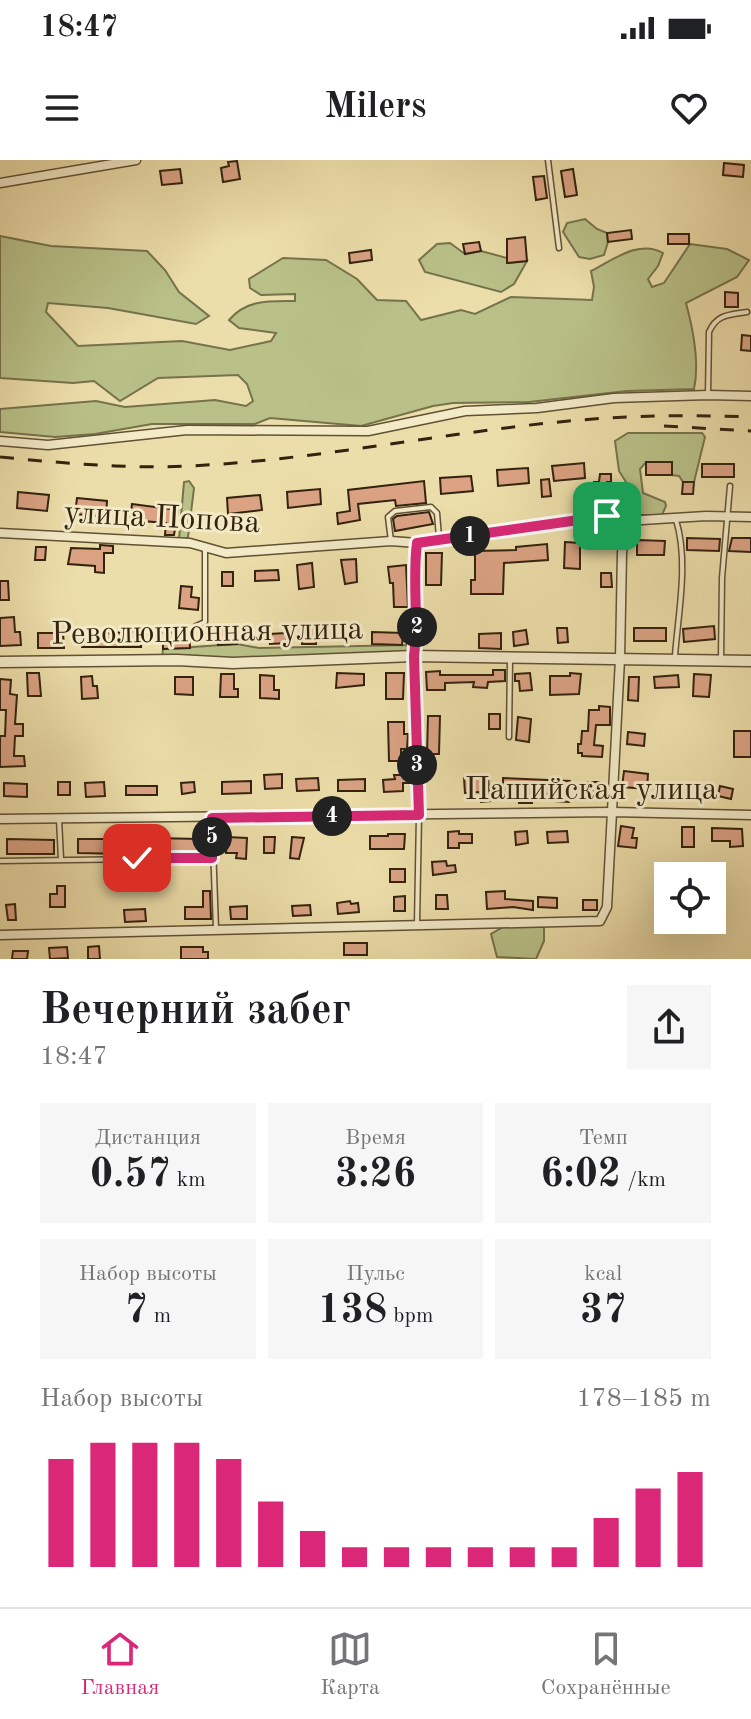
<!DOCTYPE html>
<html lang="ru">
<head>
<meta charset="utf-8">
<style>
	body { margin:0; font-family:"Old Standard TT",serif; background:#f6f6f6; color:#202124; height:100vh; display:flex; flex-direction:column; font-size:30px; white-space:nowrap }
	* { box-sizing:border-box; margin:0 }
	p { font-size:26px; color:#757577 }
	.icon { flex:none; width:44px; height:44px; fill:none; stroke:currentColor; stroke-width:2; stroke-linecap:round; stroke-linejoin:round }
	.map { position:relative; height:799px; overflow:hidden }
	.details { display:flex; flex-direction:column; background:#fff; flex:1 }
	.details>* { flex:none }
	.controls { position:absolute; left:654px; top:702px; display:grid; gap:16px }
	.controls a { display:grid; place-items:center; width:72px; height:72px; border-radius:0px; background:#fff; box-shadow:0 8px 32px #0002; font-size:40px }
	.pin { position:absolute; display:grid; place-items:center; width:68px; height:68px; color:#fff; margin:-34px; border-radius:16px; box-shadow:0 4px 12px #0006 }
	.km { position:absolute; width:40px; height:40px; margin:-20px; border-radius:50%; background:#222; color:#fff; font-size:22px; line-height:40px; text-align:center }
	.round { display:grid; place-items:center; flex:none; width:84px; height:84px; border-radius:0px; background:#f6f6f6 }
	.head { display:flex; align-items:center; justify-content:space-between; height:136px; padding:0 40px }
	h1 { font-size:44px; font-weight:700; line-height:60px }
	.stats { display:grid; grid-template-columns:repeat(3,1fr); gap:12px; height:136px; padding:8px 40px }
	.stats div { display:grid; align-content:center; border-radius:0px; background:#f6f6f6; text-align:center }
	.stats b { font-size:40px; font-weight:700 }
	.stats small { font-size:22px; font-weight:400 }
	.stats p { font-size:22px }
	.chart { height:224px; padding:16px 40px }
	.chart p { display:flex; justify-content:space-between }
	.chart svg { width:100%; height:144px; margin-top:8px; stroke:#db2777; stroke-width:6 }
	.status { display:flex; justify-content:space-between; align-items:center; height:56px; padding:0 40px; background:#fff; direction:ltr }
	.status svg { height:22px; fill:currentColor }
	header { display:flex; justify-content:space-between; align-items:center; height:104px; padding:0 40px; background:#fff; font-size:36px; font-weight:700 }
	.menu { display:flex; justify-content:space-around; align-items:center; height:112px; border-top:2px solid #e0e0e0; background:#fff; font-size:22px; color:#757577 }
	.menu a { display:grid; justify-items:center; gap:4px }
	.menu .on { color:#db2777 }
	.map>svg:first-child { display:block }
</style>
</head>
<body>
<div class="status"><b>18:47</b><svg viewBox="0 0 49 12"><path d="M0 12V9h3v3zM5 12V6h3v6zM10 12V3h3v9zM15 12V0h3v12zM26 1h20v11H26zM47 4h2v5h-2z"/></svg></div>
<header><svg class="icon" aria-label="menu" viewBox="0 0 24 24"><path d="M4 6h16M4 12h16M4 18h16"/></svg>Milers<svg class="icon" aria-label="heart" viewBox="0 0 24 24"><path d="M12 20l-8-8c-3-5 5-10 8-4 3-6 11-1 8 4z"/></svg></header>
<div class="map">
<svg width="751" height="799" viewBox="0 0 751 799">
	<rect width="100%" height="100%" fill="#ecdeaa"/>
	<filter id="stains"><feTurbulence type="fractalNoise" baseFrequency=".0025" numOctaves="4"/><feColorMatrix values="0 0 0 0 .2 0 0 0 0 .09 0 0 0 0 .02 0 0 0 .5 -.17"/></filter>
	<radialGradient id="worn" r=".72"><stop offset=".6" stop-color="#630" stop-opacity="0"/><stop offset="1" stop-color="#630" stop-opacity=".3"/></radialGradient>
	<g fill="#b9c188" stroke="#76724b" stroke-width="2">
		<polygon points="585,59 597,69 607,73 608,82 604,95 590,99 579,97 563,72 567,63"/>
		<path d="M 0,76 L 51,86 L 147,91 L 165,110 L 179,132 L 209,156 L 196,164 L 108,148 L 48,143 L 46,152 L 78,186 L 182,181 L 230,190 L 271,181 L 276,173 L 239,168 L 229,160 C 247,139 270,141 295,141 L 295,134 L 261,135 L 250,128 L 249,119 L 283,98 L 326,100 L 357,119 L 377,140 L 406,141 L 421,160 L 461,150 L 475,154 L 511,137 L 592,140 L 594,127 L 591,111 C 613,100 639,79 663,93 L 658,106 L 648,119 L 652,127 L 664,123 L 690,84 L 727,89 L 749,100 L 737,117 L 686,143 C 693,169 700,202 694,229 L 627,231 L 529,242 L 453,243 L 433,246 L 361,266 L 270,258 L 255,264 L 152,264 L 95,274 L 55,277 L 0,272 L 0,249 L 96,241 L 125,247 L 215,240 L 246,246 L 253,241 L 247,224 L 238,215 L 158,218 L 120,241 L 94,221 L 73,223 L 0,218 Z"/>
		<polygon points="450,83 465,94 481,91 507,98 508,103 527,101 514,124 501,132 425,112 419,100 437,84"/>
		<polygon points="628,273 702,273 705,277 694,322 683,322 679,316 672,315 671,302 646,302 640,309 643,333 665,342 666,346 662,355 621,355 621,338 628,336 631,330 619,311 615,281"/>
		<polygon points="189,321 194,328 188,377 184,380 179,379 184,322"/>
		<polygon points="237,484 259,488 409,485 407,492 237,498 162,497 163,489"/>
		<polygon points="505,766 544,767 544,781 536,799 497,797 491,774"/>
	</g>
	<g fill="#dba384" stroke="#33220e" stroke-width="2">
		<polygon points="237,1 240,19 223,22 221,8 229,6 228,2"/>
		<polygon points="724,3 744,5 743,17 723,15"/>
		<polygon points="180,9 182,23 162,25 160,11"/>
		<polygon points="573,9 577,35 565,37 561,11"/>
		<polygon points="544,16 547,38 536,40 533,17"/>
		<polygon points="631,70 632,79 608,82 607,73"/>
		<rect x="668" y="74" width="21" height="10"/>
		<polygon points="525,77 527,101 507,103 507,79"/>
		<polygon points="479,82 481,91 465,94 463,84"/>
		<polygon points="371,90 372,100 350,103 349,93"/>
		<polygon points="725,132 738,133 738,147 725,147"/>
		<polygon points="742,175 751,176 751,191 741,190"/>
		<rect x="646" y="302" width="26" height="13"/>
		<polygon points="584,303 585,318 554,321 552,306"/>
		<rect x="702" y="304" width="32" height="13"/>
		<polygon points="528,308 529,323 498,326 497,310"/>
		<polygon points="600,314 611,314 611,322 607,322 607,332 594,332 594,322 599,322"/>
		<polygon points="471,316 473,331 441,334 440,318"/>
		<polygon points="549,319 551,336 542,337 541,320"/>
		<polygon points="424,321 426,343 396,346 395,340 358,344 360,360 338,364 337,353 350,351 348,330"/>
		<polygon points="683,322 694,322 693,334 682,334"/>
		<polygon points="320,329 321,344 288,348 287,332"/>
		<polygon points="18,332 49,335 47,351 17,348"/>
		<polygon points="260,335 262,350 228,354 227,338"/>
		<polygon points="77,338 107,341 106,357 75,354"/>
		<polygon points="132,344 178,350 174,375 165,375 166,363 130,360"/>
		<polygon points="429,352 433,364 395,371 393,359 397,356"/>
		<polygon points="687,378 720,379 719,391 687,390"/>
		<polygon points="751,378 751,392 729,391 732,378"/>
		<polygon points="637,380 665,381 664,395 637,395"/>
		<polygon points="565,382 580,383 580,409 564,408"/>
		<polygon points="547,384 548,400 504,403 503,434 471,434 471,420 475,420 475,391 516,390 516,387"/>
		<polygon points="100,385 113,386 113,393 104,393 104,413 95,412 95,406 68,404 71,388 100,389"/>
		<polygon points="36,387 46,387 45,400 35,400"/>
		<polygon points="426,393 442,393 441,425 426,425"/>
		<polygon points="356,399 357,422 345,424 341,400"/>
		<polygon points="312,403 314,427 299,429 297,405"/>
		<polygon points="406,405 408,447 394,447 393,423 390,423 388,407"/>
		<polygon points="278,410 279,420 255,421 255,411"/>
		<rect x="222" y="412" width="11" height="14"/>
		<polygon points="601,413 611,413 612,427 601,427"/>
		<polygon points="0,421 8,421 9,440 0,440"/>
		<polygon points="181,426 192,427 191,437 199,438 198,450 179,448"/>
		<polygon points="14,457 15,472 20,472 21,485 0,486 0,458"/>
		<polygon points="217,465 236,465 237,484 218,485"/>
		<polygon points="714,466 715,479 684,482 683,469"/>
		<rect x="302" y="467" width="14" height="17"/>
		<polygon points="142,468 153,468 153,473 189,472 190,488 163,489 163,481 141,480 141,487 82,487 82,475 142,471"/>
		<polygon points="557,468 567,468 568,482 558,483"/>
		<rect x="634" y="468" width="32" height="13"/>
		<polygon points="526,470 528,484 514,486 513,472"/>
		<polygon points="372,472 403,473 402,485 372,484"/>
		<polygon points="38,473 63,473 64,488 38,488"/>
		<polygon points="286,473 287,483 270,484 269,474"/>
		<polygon points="501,473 501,489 479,488 479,474"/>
		<polygon points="493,510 505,510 505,521 488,522 487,528 473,527 474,522 445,523 445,530 427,530 426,512 440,511 440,515 493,515"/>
		<polygon points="27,513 39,513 41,536 28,536"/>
		<polygon points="337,513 364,514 364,525 336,528"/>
		<polygon points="386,513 404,513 403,539 386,539"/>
		<polygon points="530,513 532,530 520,531 519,521 515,521 515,514"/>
		<polygon points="570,513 581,514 579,534 550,535 550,516 570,516"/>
		<polygon points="221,514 234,514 234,529 238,529 238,537 220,537"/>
		<polygon points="694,514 711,515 709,537 693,536"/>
		<polygon points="260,515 274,516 274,530 279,530 279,539 260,538"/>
		<polygon points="678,515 679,527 655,528 654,517"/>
		<polygon points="92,516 93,526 97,526 98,538 82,539 81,517"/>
		<polygon points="175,517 193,517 193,535 175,534"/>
		<polygon points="629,517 639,517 638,541 628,540"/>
		<polygon points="0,519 11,520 10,534 17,535 15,564 23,564 23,576 15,576 14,596 24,596 25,606 0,607 0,576 5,576 6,550 0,550"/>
		<polygon points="599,546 610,547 610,565 596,565 594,585 603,586 602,597 582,596 582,593 578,593 578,584 581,584 582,571 588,571 589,550 599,550"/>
		<rect x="489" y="554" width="11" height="15"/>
		<polygon points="428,556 440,556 439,594 427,594"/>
		<polygon points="518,557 531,559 529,582 516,580"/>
		<polygon points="388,562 404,562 404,574 408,574 407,589 401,589 401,601 389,601"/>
		<rect x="734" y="571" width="17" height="26"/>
		<polygon points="628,572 645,574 644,586 627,584"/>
		<polygon points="624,611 648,614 647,629 622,627"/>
		<polygon points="282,614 282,628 265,629 264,615"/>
		<polygon points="394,615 409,615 409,623 403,623 403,631 384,632 383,620 395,619"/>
		<polygon points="488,617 490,641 481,642 480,632 465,633 464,618"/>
		<polygon points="318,618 319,630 297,631 296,619"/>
		<polygon points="503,618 570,621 569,642 555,641 556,634 532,633 532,643 519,643 520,634 503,633"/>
		<polygon points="365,619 365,631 338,631 338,620"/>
		<polygon points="251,621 251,633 222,634 222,622"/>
		<rect x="58" y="622" width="12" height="13"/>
		<polygon points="104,622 105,636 86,637 85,623"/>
		<polygon points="194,622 195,632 182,634 181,623"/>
		<polygon points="582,622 601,622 601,635 583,636"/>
		<polygon points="4,623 27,624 27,637 4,636"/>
		<rect x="126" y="626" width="31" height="9"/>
		<polygon points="720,626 733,629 731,639 718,636"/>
		<polygon points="621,666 634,668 632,678 637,678 636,688 618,686"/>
		<rect x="682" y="667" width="12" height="20"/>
		<polygon points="712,668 742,669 743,686 730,687 730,681 712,681"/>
		<polygon points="459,671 459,674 472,674 472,683 459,683 459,688 448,688 448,672"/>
		<polygon points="527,671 528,683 516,685 515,672"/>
		<polygon points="567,671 568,682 548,683 547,672"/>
		<polygon points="388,674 405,674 404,689 370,689 370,676 388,676"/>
		<polygon points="227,677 247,678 246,699 236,698 237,693 226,693"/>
		<polygon points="264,677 275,677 274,693 264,693"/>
		<polygon points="292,677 304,678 299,699 290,698"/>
		<polygon points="152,678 200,679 199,693 152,693"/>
		<polygon points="7,679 54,680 54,694 7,694"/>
		<polygon points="78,679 125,679 125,694 78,693"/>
		<polygon points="446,701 447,706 455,705 456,712 433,715 432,702"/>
		<rect x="390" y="709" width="15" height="13"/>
		<polygon points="57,726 65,726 65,747 50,747 50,734 57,734"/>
		<polygon points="203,731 210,731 211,759 185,759 185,747 203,747"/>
		<polygon points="505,731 505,739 533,741 533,750 513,747 487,749 486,732"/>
		<polygon points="436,735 447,735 448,749 436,749"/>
		<polygon points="405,736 405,751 394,751 394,737"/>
		<polygon points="538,737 557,738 557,748 538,747"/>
		<rect x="583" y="740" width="14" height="10"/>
		<polygon points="350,741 351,744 358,743 359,752 338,754 337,743"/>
		<polygon points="15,744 16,760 8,760 6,745"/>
		<polygon points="310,745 311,755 293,756 292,746"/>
		<polygon points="247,746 247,759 231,759 230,747"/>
		<polygon points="145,749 146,761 125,762 124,750"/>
		<rect x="344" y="783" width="23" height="12"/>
		<polygon points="99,786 100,799 88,799 88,787"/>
		<polygon points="67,787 68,798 50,799 49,788"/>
		<polygon points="181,787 203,787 203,792 208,792 208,799 181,799"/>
		<polygon points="13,791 28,791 27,799 12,799"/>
	</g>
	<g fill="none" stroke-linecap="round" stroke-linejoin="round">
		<defs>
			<g id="service">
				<polyline points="548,0 559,88"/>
				<path d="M 708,235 L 709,172 C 717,154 729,155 747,152"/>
				<polyline points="391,381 388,357 395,351 431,347 437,353 439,378"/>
				<path d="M 417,383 C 412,421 419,458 414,496 L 419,655 L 417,764"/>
				<polyline points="196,466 205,462 205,390"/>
				<path d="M 675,496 C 678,454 689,401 676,360"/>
				<polyline points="721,499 722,418 730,326"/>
				<polyline points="509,577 510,499"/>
				<polyline points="212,658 216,769"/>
				<polyline points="59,659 61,699"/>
				<polyline points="0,701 212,698"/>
			</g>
			<g id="minor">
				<polyline points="0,23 136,0"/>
				<polyline points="0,281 48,285 187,270 368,271 465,251 537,248 614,238 708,235 751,236"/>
				<polyline points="0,373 190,383 226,393 391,381 417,383 607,356 626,361 706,356 751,357"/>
				<polyline points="0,659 612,652 751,655"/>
				<polyline points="0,775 600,761 607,747 620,499 622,393 626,361"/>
			</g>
			<polyline id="tertiary" points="0,502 177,500 233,503 414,496 751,501"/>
		</defs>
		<use href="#service" stroke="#615135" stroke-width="7"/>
		<use href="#minor" stroke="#615135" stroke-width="11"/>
		<use href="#tertiary" stroke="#615135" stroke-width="13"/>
		<use href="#service" stroke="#f3eac8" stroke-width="4"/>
		<use href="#minor" stroke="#f3eac8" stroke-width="8"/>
		<use href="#tertiary" stroke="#f3eac8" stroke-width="10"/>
		<g stroke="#33220e" stroke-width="3" stroke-dasharray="14 14" stroke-linecap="butt">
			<polyline points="664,266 751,271"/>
			<path d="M 0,297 C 63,303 125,309 188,306 C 324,300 458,269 593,259 C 646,255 698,255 751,257"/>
		</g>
	</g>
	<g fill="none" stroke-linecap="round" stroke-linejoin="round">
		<defs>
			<path id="route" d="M 137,698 L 212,698 L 212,658 L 419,655 L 414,496 C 419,458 412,421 417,383 L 607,356"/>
		</defs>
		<use href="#route" stroke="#fff" stroke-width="16"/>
		<use href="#route" stroke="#db2777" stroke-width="10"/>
	</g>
	<g text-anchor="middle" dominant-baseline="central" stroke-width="6" stroke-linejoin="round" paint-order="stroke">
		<g font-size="32" fill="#33220e" stroke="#f3eac8">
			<text transform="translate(162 359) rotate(3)">улица Попова</text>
			<text transform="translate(207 473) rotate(-1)">Революционная улица</text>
			<text x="591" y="631">Пашийская улица</text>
		</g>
	</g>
	<rect width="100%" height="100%" filter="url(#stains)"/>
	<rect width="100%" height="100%" fill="url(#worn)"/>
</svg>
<div class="controls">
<a><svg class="icon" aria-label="locate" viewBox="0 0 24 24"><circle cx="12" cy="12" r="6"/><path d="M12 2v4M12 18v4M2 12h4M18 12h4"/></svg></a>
</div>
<div class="pin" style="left:607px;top:356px;background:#1e9e55"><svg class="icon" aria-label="arrive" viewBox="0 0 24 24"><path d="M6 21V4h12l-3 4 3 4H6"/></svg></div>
<div class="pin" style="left:137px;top:698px;background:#d93025"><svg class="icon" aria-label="check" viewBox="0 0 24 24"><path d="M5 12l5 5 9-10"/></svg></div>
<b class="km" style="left:470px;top:376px">1</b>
<b class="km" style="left:417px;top:467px">2</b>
<b class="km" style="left:417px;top:605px">3</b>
<b class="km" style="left:332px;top:656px">4</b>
<b class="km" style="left:212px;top:677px">5</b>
</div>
<section class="details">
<div class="head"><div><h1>Вечерний забег</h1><p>18:47</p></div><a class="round"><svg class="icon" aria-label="share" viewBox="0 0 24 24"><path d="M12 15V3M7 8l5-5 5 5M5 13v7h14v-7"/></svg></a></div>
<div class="stats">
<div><p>Дистанция</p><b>0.57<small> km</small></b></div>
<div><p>Время</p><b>3:26</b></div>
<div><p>Темп</p><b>6:02<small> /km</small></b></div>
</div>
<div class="stats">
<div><p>Набор высоты</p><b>7<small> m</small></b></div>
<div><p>Пульс</p><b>138<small> bpm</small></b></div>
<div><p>kcal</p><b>37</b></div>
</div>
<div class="chart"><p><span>Набор высоты</span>178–185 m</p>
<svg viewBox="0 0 160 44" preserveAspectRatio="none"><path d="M5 44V11M15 44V6M25 44V6M35 44V6M45 44V11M55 44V24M65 44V33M75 44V38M85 44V38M95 44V38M105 44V38M115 44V38M125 44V38M135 44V29M145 44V20M155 44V15"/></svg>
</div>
</section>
<nav class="menu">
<a class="on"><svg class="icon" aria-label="home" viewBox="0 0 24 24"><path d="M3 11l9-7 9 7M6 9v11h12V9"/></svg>Главная</a>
<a><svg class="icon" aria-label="map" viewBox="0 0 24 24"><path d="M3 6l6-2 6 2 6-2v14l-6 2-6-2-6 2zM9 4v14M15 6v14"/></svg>Карта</a>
<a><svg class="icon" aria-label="saved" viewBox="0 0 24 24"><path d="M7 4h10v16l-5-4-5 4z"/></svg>Сохранённые</a>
</nav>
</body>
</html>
